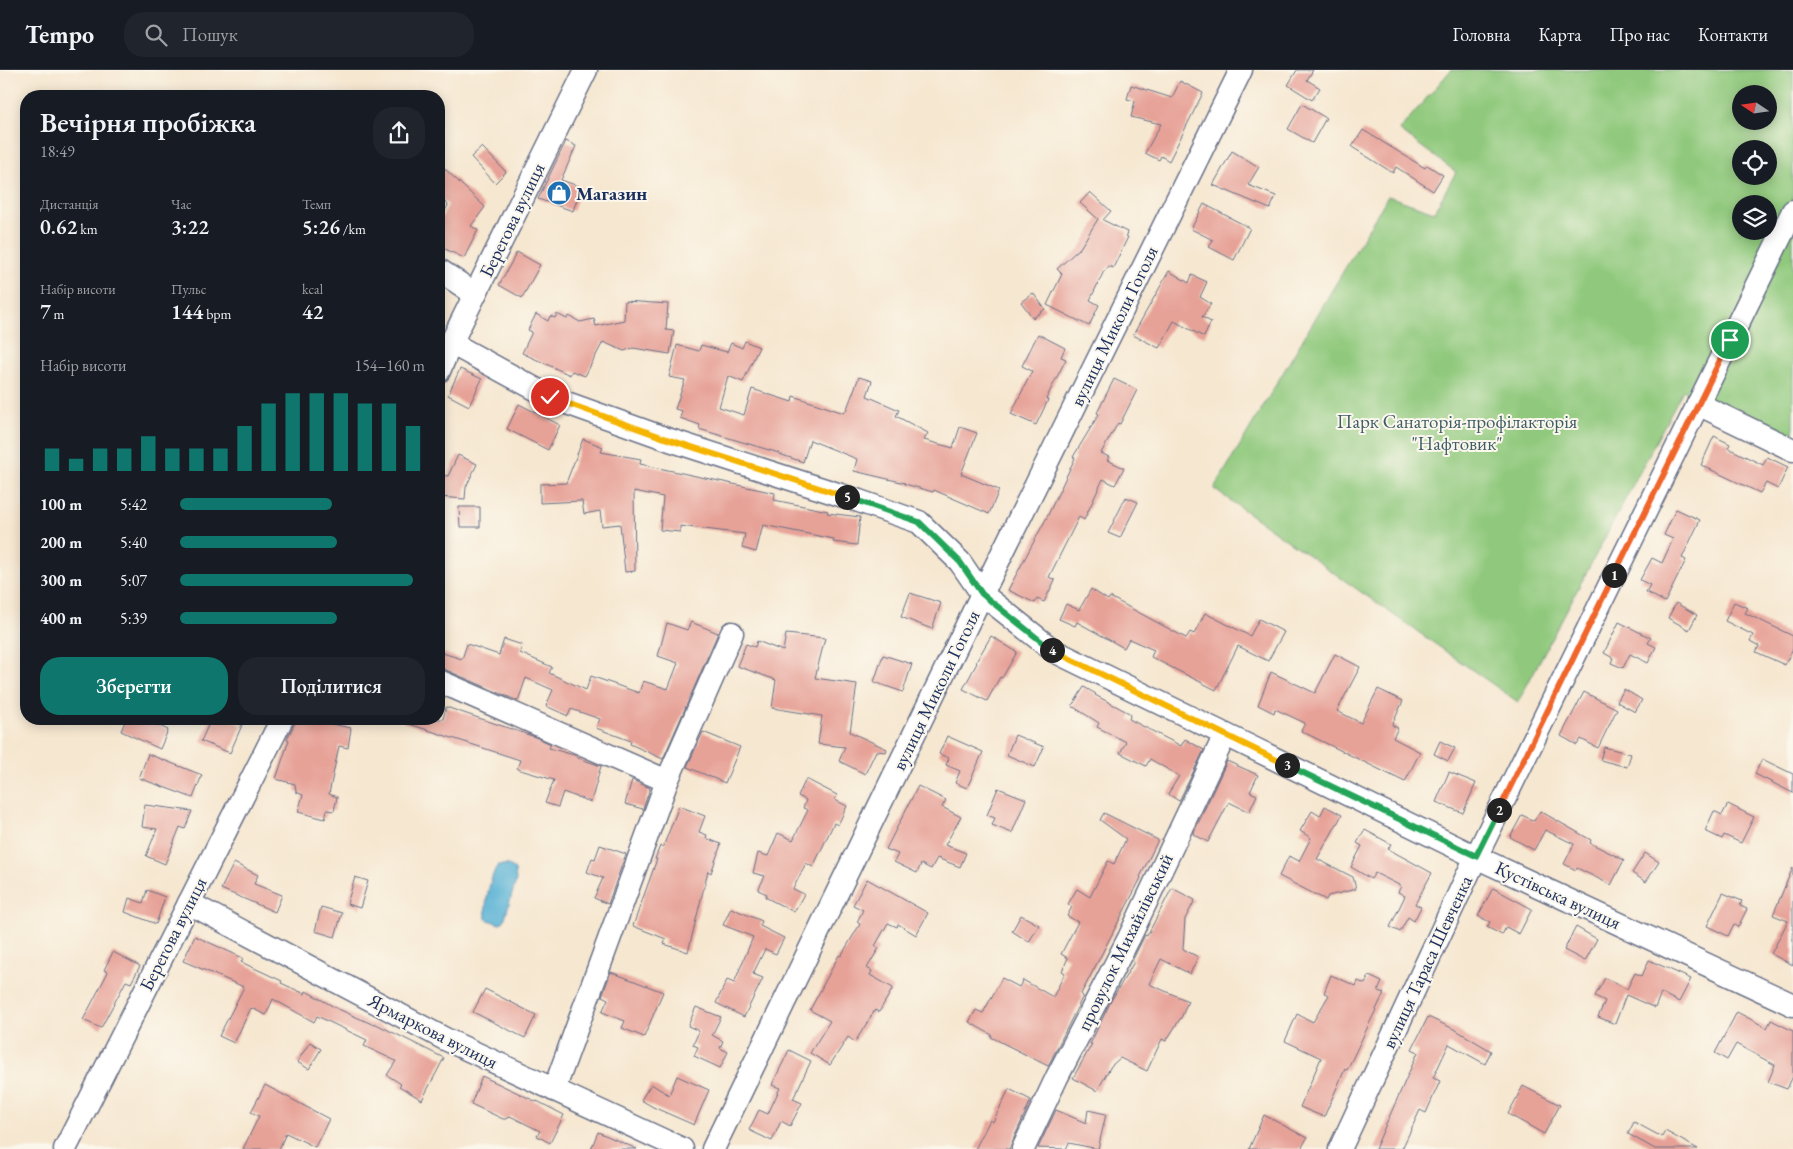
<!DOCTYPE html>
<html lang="uk">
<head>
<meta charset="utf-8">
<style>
	body { margin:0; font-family:"EB Garamond",serif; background:#20242c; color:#f1f3f6; height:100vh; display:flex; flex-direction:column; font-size:19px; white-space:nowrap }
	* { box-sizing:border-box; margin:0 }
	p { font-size:16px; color:#9ea1a6 }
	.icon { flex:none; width:28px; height:28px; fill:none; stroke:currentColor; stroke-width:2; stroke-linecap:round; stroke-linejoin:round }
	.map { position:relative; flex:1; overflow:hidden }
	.panel { position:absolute; left:20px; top:20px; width:425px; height:635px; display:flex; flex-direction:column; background:#171b24; border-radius:20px; box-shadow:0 2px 12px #0003 }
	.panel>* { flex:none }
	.needle { width:32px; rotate:283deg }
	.controls { position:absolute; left:1732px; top:15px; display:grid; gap:10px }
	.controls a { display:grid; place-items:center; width:45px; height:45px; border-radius:50%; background:#171b24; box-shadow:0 2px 12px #0003; font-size:25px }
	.pin { position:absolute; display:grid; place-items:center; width:42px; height:42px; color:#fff; margin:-21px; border:2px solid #fff; border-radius:50%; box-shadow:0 1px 5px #0007 }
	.km { position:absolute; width:25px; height:25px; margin:-12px; border-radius:50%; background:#222; color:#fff; font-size:14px; line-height:25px; text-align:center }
	.round { display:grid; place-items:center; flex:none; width:52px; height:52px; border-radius:20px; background:#20242c }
	.headline { display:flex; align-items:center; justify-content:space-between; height:85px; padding:0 20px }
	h1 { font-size:28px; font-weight:600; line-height:38px }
	.figures { display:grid; grid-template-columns:repeat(3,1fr); gap:8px; height:85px; padding:5px 20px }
	.figures div { display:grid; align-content:center }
	.figures b { font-size:21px; font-weight:600 }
	.figures small { font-size:14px; font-weight:400 }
	.figures p { font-size:14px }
	.chart { height:140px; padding:10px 20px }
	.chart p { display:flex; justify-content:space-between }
	.chart svg { width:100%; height:90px; margin-top:5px; stroke:#0f766e; stroke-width:6 }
	.cta { display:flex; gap:10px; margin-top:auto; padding:10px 20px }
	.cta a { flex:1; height:58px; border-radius:20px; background:#0f766e; color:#fff; font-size:20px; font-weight:600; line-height:58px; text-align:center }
	.cta a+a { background:#20242c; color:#f1f3f6 }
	ul { padding:0 20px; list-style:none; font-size:16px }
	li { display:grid; grid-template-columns:80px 60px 1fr; align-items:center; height:38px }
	li i { height:12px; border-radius:6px; background:#0f766e }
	header { display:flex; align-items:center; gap:30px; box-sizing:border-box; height:70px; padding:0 25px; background:#171b24; border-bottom:1px solid #363941 }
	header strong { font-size:24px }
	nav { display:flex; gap:28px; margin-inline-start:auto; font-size:18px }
	.search { width:350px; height:45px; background:#20242c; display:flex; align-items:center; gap:12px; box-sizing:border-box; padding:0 18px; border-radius:20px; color:#9ea1a6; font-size:19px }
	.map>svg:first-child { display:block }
</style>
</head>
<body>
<header>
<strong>Tempo</strong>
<div class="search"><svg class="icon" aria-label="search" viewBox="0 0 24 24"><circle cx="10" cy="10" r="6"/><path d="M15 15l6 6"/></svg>Пошук</div>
<nav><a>Головна</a><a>Карта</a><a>Про нас</a><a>Контакти</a></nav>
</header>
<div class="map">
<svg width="1793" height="1079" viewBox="0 0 1793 1079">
	<rect width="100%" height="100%" fill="#fbf7ec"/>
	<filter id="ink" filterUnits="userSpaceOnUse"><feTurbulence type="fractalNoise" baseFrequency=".02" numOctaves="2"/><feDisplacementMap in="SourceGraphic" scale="10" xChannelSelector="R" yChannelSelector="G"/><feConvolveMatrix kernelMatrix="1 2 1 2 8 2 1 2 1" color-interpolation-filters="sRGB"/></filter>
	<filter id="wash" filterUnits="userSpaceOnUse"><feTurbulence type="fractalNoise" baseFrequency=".0096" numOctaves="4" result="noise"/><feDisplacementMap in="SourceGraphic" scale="20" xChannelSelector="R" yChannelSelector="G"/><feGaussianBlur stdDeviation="1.12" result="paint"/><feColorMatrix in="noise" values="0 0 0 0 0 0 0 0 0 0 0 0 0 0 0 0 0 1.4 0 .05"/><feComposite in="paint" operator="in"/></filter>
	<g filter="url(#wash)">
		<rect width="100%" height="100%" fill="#f6e7d0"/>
		<path fill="#90c97d" stroke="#567c6e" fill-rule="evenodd" d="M 1451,0 L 1793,0 L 1793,374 L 1683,320 L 1518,632 L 1214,419 L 1388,126 L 1434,142 L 1456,102 L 1399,60 ZM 1741,24 L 1769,24 L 1769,51 L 1741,51 ZM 1741,79 L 1769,79 L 1769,106 L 1741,106 ZM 1741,134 L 1769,134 L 1769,161 L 1741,161 Z"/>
		<path fill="#57b1d4" stroke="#397099" d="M 498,795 L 508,795 L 515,800 L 516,811 L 504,851 L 499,854 L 486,849 C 484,836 490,805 498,795 Z"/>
		<g id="blocks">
			<g fill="#e7a298">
				<polygon points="1297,0 1313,0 1307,10 1320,18 1312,30 1288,15"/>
				<polygon points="1180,11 1203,23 1169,91 1161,86 1159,90 1145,83 1161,54 1131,47 1135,31 1127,29 1131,15 1172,28"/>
				<polygon points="1302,34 1326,48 1312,73 1288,59"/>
				<polygon points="1363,60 1425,98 1427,95 1443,105 1433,121 1396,97 1393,103 1352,77"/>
				<polygon points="566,71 576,76 561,110 581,117 573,141 538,129"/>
				<polygon points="482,77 506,102 495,113 471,87"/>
				<polygon points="1232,81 1259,97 1248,115 1276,126 1270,139 1213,115"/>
				<polygon points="439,93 485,137 471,156 478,160 464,188 439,176 439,153 448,135 439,126"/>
				<polygon points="1090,122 1111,141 1103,150 1127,162 1126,166 1128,167 1113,198 1109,196 1105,201 1104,201 1090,230 1099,235 1089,256 1047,235 1062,204 1057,199 1080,178 1098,149 1080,133"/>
				<polygon points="1204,134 1250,158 1234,190 1209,177 1213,170 1191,159"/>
				<polygon points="517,182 540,195 522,228 499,215"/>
				<polygon points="1169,201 1189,213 1192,205 1207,212 1200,227 1211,234 1202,247 1211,252 1204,267 1174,251 1159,278 1133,265"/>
				<polygon points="1033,223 1045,239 1033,248 1021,232"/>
				<polygon points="625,231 668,234 666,260 674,261 670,284 633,278 624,281 603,272 585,306 572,301 570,305 522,283 532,262 528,260 536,244 548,251 550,246 555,248 557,244 567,249 569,246 580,252 594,249 596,256 624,250"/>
				<polygon points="1038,264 1065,278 1061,287 1066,289 1046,329 1048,330 1036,355 1011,344 1032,301 1022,296"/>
				<polygon points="745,271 759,277 743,312 728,306 719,337 744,345 752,319 792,332 793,326 844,343 845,341 846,341 859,307 872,311 867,326 899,340 896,346 928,363 924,370 953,378 960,357 977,363 961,404 999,420 989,444 934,420 933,422 905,414 905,413 854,401 857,389 810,370 803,392 779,384 779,383 699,359 700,355 680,348 682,341 675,339 685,310 669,307 677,275 699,281 701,275 727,282 731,273 742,278"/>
				<polygon points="460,299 482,309 469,336 448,325"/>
				<polygon points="1114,309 1137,320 1120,354 1118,353 1101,383 1109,387 1107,390 1124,398 1115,415 1103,409 1084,450 1079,447 1049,507 1055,510 1044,532 1037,529 1035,533 1008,520 1047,447 1075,388 1073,387 1099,344 1097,343"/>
				<polygon points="519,334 560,355 548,380 507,359"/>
				<polygon points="1714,366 1730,374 1728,378 1763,395 1767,387 1788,397 1778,419 1766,413 1760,423 1701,395"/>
				<polygon points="583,369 603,377 601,382 641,389 640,394 775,423 774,430 828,441 827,443 860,447 857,475 833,472 834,469 763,455 756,482 742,478 745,464 680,456 680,462 660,460 663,427 634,421 635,501 625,502 620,454 602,456 600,441 584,444 582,431 540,433 540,414 566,413"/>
				<polygon points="458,385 477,394 466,417 465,429 439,427 439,405 448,406"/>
				<polygon points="1126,427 1138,432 1120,468 1108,463"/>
				<polygon points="459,437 480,437 480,457 460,457"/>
				<polygon points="1676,439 1700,450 1682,488 1686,490 1665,532 1646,522 1650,515 1640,510 1652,488 1662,493 1673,469 1664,465"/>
				<polygon points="1091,519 1108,530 1110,527 1186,568 1190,562 1194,564 1205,543 1250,566 1259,549 1284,562 1268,591 1238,576 1216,620 1151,587 1154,580 1129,569 1124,578 1077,552 1075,556 1059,549 1066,534 1079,540"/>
				<polygon points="910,523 941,533 932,559 901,547"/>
				<polygon points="1734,532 1748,538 1745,543 1793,566 1793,578 1785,595 1756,582 1759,576 1750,571 1753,565 1725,551"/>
				<polygon points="1676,533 1697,545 1689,560 1668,548"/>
				<polygon points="691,552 718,563 663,689 630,674 631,671 596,658 600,649 571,639 568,646 546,636 553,620 526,608 518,631 444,599 439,598 439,582 462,589 467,574 499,585 504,569 522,575 520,583 552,597 549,603 586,620 591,606 639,623 643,611 668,619 678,593 658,586 667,553 687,560"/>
				<polygon points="1619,552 1651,568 1648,573 1656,577 1648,593 1630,584 1623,598 1611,593 1613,588 1604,583"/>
				<polygon points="786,564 825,568 815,608 857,614 850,662 887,679 886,682 876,681 865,704 839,691 845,677 818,674 822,646 772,638 776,610 737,596 746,574 755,577 757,571 783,581"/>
				<polygon points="991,566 1017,582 1002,608 1000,607 987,631 963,619 977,593 976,592"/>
				<polygon points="1335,584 1360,597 1337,641 1361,653 1378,619 1403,631 1392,655 1398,658 1393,668 1420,682 1405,712 1301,661 1305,653 1275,639 1274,643 1258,635 1271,602 1315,623"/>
				<polygon points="883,585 912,594 903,622 874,612"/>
				<polygon points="1084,617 1096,624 1095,625 1131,644 1129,649 1181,676 1185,669 1204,680 1179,731 1168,724 1179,706 1150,689 1146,696 1120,683 1126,672 1097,657 1099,653 1072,636"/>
				<polygon points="1624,619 1642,630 1635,642 1617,632"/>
				<polygon points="1584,622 1617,639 1598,678 1581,669 1577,675 1561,666"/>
				<polygon points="446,637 535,667 551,674 549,678 577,686 578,688 601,696 591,732 563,722 558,737 545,733 554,710 517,699 520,690 403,652 404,649 443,649"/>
				<polygon points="126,649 145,649 168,660 160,679 121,661"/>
				<polygon points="211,649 227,649 242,655 230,683 201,671"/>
				<polygon points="297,649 320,649 318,651 351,658 348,678 339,676 329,724 337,727 334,741 327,740 325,749 298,742 303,725 296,722 295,714 276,709 289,670 287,669"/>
				<polygon points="703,662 740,677 725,713 687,697"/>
				<polygon points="1015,665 1044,677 1035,697 1007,685"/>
				<polygon points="947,666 983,682 967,718 955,713 960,701 946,695 949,688 939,684"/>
				<polygon points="1440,671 1455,678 1448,691 1434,684"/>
				<polygon points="1604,677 1631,684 1627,697 1600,690"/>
				<polygon points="148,684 202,705 193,728 139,708"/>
				<polygon points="1762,689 1793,704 1793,723 1755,704"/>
				<polygon points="1227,691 1258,705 1250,722 1257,725 1249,742 1229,732 1208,772 1193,764"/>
				<polygon points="1449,702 1476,713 1463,743 1436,732"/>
				<polygon points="806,709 837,725 835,730 847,736 838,755 834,753 813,797 806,793 793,819 804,824 794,842 765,827 767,824 758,820 765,806 753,803 758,783 768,786 778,763 793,770 808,740 803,738 806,730 798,726"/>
				<polygon points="632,710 650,718 643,739 625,734"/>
				<polygon points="918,716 946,730 942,737 961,747 945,775 966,783 960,797 937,788 931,799 921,794 917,803 894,792 898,784 886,779"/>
				<polygon points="998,718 1026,729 1012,763 992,755 995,748 987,745"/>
				<polygon points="1728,734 1754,747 1741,773 1724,765 1722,769 1705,761 1714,741 1722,745"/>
				<polygon points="145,735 192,741 185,759 180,757 165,794 146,786 157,759 142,757"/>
				<polygon points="679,736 705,746 699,762 707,765 706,768 721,774 711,803 708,801 688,882 664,874 666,869 633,856 657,789 655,789 660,776 663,777"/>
				<polygon points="1325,736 1342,745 1317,789 1353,807 1356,819 1328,826 1326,830 1279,806 1289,786 1299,791 1311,768 1300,761 1312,741 1320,746"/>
				<polygon points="1540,741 1591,770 1590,773 1624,790 1611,815 1577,798 1576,800 1564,794 1574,774 1545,760 1534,780 1510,767 1522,745 1534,751"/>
				<polygon points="1104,743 1158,770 1140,807 1141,808 1081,924 1083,926 1048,996 991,967 992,965 969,952 976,940 983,943 1002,908 1019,917 1023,910 1053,927 1065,903 1062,901 1068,888 1061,884 1078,852 1067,846 1072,837 1068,834 1077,819 1090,827 1108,791 1114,794 1126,769 1100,750"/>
				<polygon points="1365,760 1391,774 1388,779 1432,803 1415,834 1421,837 1414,851 1408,847 1400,862 1390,857 1405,826 1398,822 1401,816 1375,803 1371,809 1351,797 1362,776 1357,773"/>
				<polygon points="600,775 626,784 608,834 594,828 603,808 587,802 592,788 595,789"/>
				<polygon points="1645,783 1659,792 1646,812 1632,803"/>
				<polygon points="234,793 258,805 254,814 282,825 275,842 221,819"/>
				<polygon points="1793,797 1793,895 1771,884 1788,851 1773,845"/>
				<polygon points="355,807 368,811 360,838 347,834"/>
				<polygon points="867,809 928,843 916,865 898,854 897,857 888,853 875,876 879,878 867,898 872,901 870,905 893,918 879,942 875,940 855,972 848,967 830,995 810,983 830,951 810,940 839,885 841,886 860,854 857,852 863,840 853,835"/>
				<polygon points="1172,818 1195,830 1185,849 1183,879 1198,887 1190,904 1161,889 1149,914 1188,931 1182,946 1166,971 1162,969 1147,1001 1120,988 1111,996 1097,1021 1073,1008 1092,974 1090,974 1111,931 1134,892 1132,891 1145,865 1147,866"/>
				<polygon points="1493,818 1532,839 1519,864 1506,857 1502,865 1487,857 1490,852 1478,846"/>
				<polygon points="147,820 165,827 156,854 125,842 129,828 143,833"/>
				<polygon points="1723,823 1742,831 1740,836 1747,839 1738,857 1734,854 1728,866 1707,856"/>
				<polygon points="321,837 342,843 335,867 315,861"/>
				<polygon points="731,838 762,851 760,856 784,868 776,884 765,879 753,904 763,908 744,947 716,933 727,910 734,913 753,867 723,855"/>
				<polygon points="1021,845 1039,855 1029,872 1012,861"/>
				<polygon points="1576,857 1597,869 1585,891 1564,880"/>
				<polygon points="195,866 243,888 241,892 282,911 281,913 305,924 306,921 336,938 374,955 374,953 444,988 422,1030 399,1016 401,1014 387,1005 396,991 364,976 367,970 317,946 314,952 273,929 266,945 251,938 234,973 219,966 244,917 183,891"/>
				<polygon points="113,882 140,896 131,913 126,911 101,958 83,950 108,902 104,900"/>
				<polygon points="1649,890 1691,909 1679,932 1661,923 1655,938 1626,925 1615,954 1598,947 1605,931 1595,926 1605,908 1627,919 1635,903 1642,906"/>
				<polygon points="611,902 663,922 644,967 622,958 625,951 602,942 608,929 602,926"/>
				<polygon points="1331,905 1356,916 1358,911 1365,914 1369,906 1382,912 1378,921 1384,923 1347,1000 1345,999 1324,1047 1300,1037 1321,988 1285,971 1297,944 1313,952 1329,925 1324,923"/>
				<polygon points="485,919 536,945 525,968 473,942"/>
				<polygon points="696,937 721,947 712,965 723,971 720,978 728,982 720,998 694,986 698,977 693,975 699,961 688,956"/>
				<polygon points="1737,942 1767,958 1771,950 1793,961 1793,1006 1787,1019 1768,1012 1775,995 1736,974 1727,990 1715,983"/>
				<polygon points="1428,947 1456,960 1491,981 1485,994 1449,974 1433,1008 1440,1011 1426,1043 1420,1040 1402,1079 1375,1079 1418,982 1412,979"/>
				<polygon points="310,972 321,979 309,999 297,992"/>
				<polygon points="789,980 811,991 793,1029 802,1033 790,1056 781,1051 772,1071 749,1060 759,1040 768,1044 780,1018 772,1015"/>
				<polygon points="482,1006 537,1032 537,1031 564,1045 550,1073 537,1066 540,1061 510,1046 507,1049 503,1049 471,1034"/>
				<polygon points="677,1006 709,1020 694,1055 653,1037 641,1030 651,1014 669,1025"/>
				<polygon points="265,1015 329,1049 315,1077 286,1063 279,1079 243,1079 259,1046 251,1042"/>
				<polygon points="1523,1016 1560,1035 1544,1064 1508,1044"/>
				<polygon points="1009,1019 1031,1030 1009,1079 975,1079 990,1050 993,1052"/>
				<polygon points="1056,1040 1086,1053 1088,1040 1106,1044 1098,1079 1069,1073 1066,1079 1038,1078"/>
				<polygon points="1264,1045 1307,1068 1301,1079 1249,1079"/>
				<polygon points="1634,1052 1662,1067 1665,1061 1698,1079 1655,1079 1628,1064"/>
				<polygon points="598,1062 637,1079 591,1079"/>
			</g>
		</g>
	</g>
	<g filter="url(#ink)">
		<use href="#blocks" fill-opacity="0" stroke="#686f86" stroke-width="1"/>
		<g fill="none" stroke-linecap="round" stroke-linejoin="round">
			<defs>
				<g id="minor">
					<polyline points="439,200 475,224"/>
					<polyline points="451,273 550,327 670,370 859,431 919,452 960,492 982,524 1054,581 1476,787 1793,935"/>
					<polyline points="439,301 451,273 586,0"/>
					<polyline points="1698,334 1793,380"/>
					<polyline points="439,611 667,711 554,1020"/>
					<polyline points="667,711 732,563"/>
					<polyline points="189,833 445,969 682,1079"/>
					<polyline points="65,1079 282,649"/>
					<polyline points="713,1079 982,524 1241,0"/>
					<polyline points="1023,1079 1057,1007 1129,868 1225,665"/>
					<polyline points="1340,1079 1476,787 1793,141"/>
				</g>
			</defs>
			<use href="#minor" stroke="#686f86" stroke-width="25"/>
			<use href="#minor" stroke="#fff" stroke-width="22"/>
		</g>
	</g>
	<g fill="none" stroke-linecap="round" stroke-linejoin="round" filter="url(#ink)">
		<defs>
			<polyline id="split-1" points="1614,505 1730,270"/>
			<polyline id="split-2" points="1499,740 1614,505"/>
			<polyline id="split-3" points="1287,695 1476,786 1499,740"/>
			<polyline id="split-4" points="1052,580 1287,695"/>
			<polyline id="split-5" points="847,427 919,452 960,492 982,524 1052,580"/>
			<polyline id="split-6" points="550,327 670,370 847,427"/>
		</defs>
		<use href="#split-1" stroke="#fff" stroke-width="10"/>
		<use href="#split-2" stroke="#fff" stroke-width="10"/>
		<use href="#split-3" stroke="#fff" stroke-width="10"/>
		<use href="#split-4" stroke="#fff" stroke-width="10"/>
		<use href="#split-5" stroke="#fff" stroke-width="10"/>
		<use href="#split-6" stroke="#fff" stroke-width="10"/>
		<use href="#split-1" stroke="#f0652b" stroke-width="6"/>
		<use href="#split-2" stroke="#f0652b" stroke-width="6"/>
		<use href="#split-3" stroke="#22a559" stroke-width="6"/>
		<use href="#split-4" stroke="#f5b400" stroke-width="6"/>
		<use href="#split-5" stroke="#22a559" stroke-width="6"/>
		<use href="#split-6" stroke="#f5b400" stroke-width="6"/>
	</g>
	<defs>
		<symbol id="shop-disc" viewBox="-11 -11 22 22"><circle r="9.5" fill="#1f6fb2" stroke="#fbf7ec"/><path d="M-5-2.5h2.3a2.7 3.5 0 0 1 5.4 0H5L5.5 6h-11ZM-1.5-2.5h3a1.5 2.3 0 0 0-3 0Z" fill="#fff"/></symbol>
	</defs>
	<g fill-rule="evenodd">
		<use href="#shop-disc" x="545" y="109" width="28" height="28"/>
	</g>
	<g text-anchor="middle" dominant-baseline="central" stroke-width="4" stroke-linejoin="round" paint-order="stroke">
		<g font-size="19" font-weight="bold" fill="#1b2f5e" stroke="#fbf7ec" text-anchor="start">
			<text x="576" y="123">Магазин</text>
		</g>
		<g font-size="19" fill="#1b2f5e" stroke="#fbf7ec">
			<text transform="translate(512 150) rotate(-64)">Берегова вулиця</text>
			<text transform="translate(1114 256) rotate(-64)">вулиця Миколи Гоголя</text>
			<text transform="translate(936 620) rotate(-64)">вулиця Миколи Гоголя</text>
			<text transform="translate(1558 825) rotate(25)">Кустівська вулиця</text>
			<text transform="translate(173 864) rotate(-63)">Берегова вулиця</text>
			<text transform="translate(1125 872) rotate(-64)">провулок Михайлівський</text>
			<text transform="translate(1427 892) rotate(-65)">вулиця Тараса Шевченка</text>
			<text transform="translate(433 961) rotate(27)">Ярмаркова вулиця</text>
		</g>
		<g font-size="19" fill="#3e5d67" stroke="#fbf7ec">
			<text x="1457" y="351">Парк Санаторія-профілакторія<tspan x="1457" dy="22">"Нафтовик"</tspan></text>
		</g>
	</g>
</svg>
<div class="controls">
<a><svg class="needle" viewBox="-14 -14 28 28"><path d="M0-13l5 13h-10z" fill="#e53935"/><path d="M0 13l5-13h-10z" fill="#9ea1a6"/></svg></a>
<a><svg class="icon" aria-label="locate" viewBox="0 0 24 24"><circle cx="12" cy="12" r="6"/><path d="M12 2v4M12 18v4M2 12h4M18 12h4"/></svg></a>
<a><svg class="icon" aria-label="layers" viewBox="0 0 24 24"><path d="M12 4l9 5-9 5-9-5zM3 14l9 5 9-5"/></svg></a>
</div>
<div class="pin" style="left:1730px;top:270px;background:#1e9e55"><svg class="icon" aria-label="arrive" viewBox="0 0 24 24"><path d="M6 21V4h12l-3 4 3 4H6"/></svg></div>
<div class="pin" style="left:550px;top:327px;background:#d93025"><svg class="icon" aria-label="check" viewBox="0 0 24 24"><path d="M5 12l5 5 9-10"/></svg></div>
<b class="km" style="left:1614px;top:505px">1</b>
<b class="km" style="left:1499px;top:740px">2</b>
<b class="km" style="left:1287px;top:695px">3</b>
<b class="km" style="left:1052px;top:580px">4</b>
<b class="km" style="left:847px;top:427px">5</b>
<section class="panel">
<div class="headline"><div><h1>Вечірня пробіжка</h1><p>18:49</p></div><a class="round"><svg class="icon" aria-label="share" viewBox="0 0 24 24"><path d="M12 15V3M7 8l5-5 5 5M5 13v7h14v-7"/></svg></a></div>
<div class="figures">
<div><p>Дистанція</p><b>0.62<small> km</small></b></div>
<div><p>Час</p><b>3:22</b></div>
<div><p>Темп</p><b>5:26<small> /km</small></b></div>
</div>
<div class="figures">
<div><p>Набір висоти</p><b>7<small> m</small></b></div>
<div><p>Пульс</p><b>144<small> bpm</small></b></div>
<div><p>kcal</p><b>42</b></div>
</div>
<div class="chart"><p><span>Набір висоти</span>154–160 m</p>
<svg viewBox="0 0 160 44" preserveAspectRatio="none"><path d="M5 44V33M15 44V38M25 44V33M35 44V33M45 44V27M55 44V33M65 44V33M75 44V33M85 44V22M95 44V11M105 44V6M115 44V6M125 44V6M135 44V11M145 44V11M155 44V22"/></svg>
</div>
<ul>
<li><b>100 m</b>5:42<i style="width:62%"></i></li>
<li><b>200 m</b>5:40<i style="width:64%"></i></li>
<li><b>300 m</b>5:07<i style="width:95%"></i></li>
<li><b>400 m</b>5:39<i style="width:64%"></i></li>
</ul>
<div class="cta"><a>Зберегти</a><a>Поділитися</a></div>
</section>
</div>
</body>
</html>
